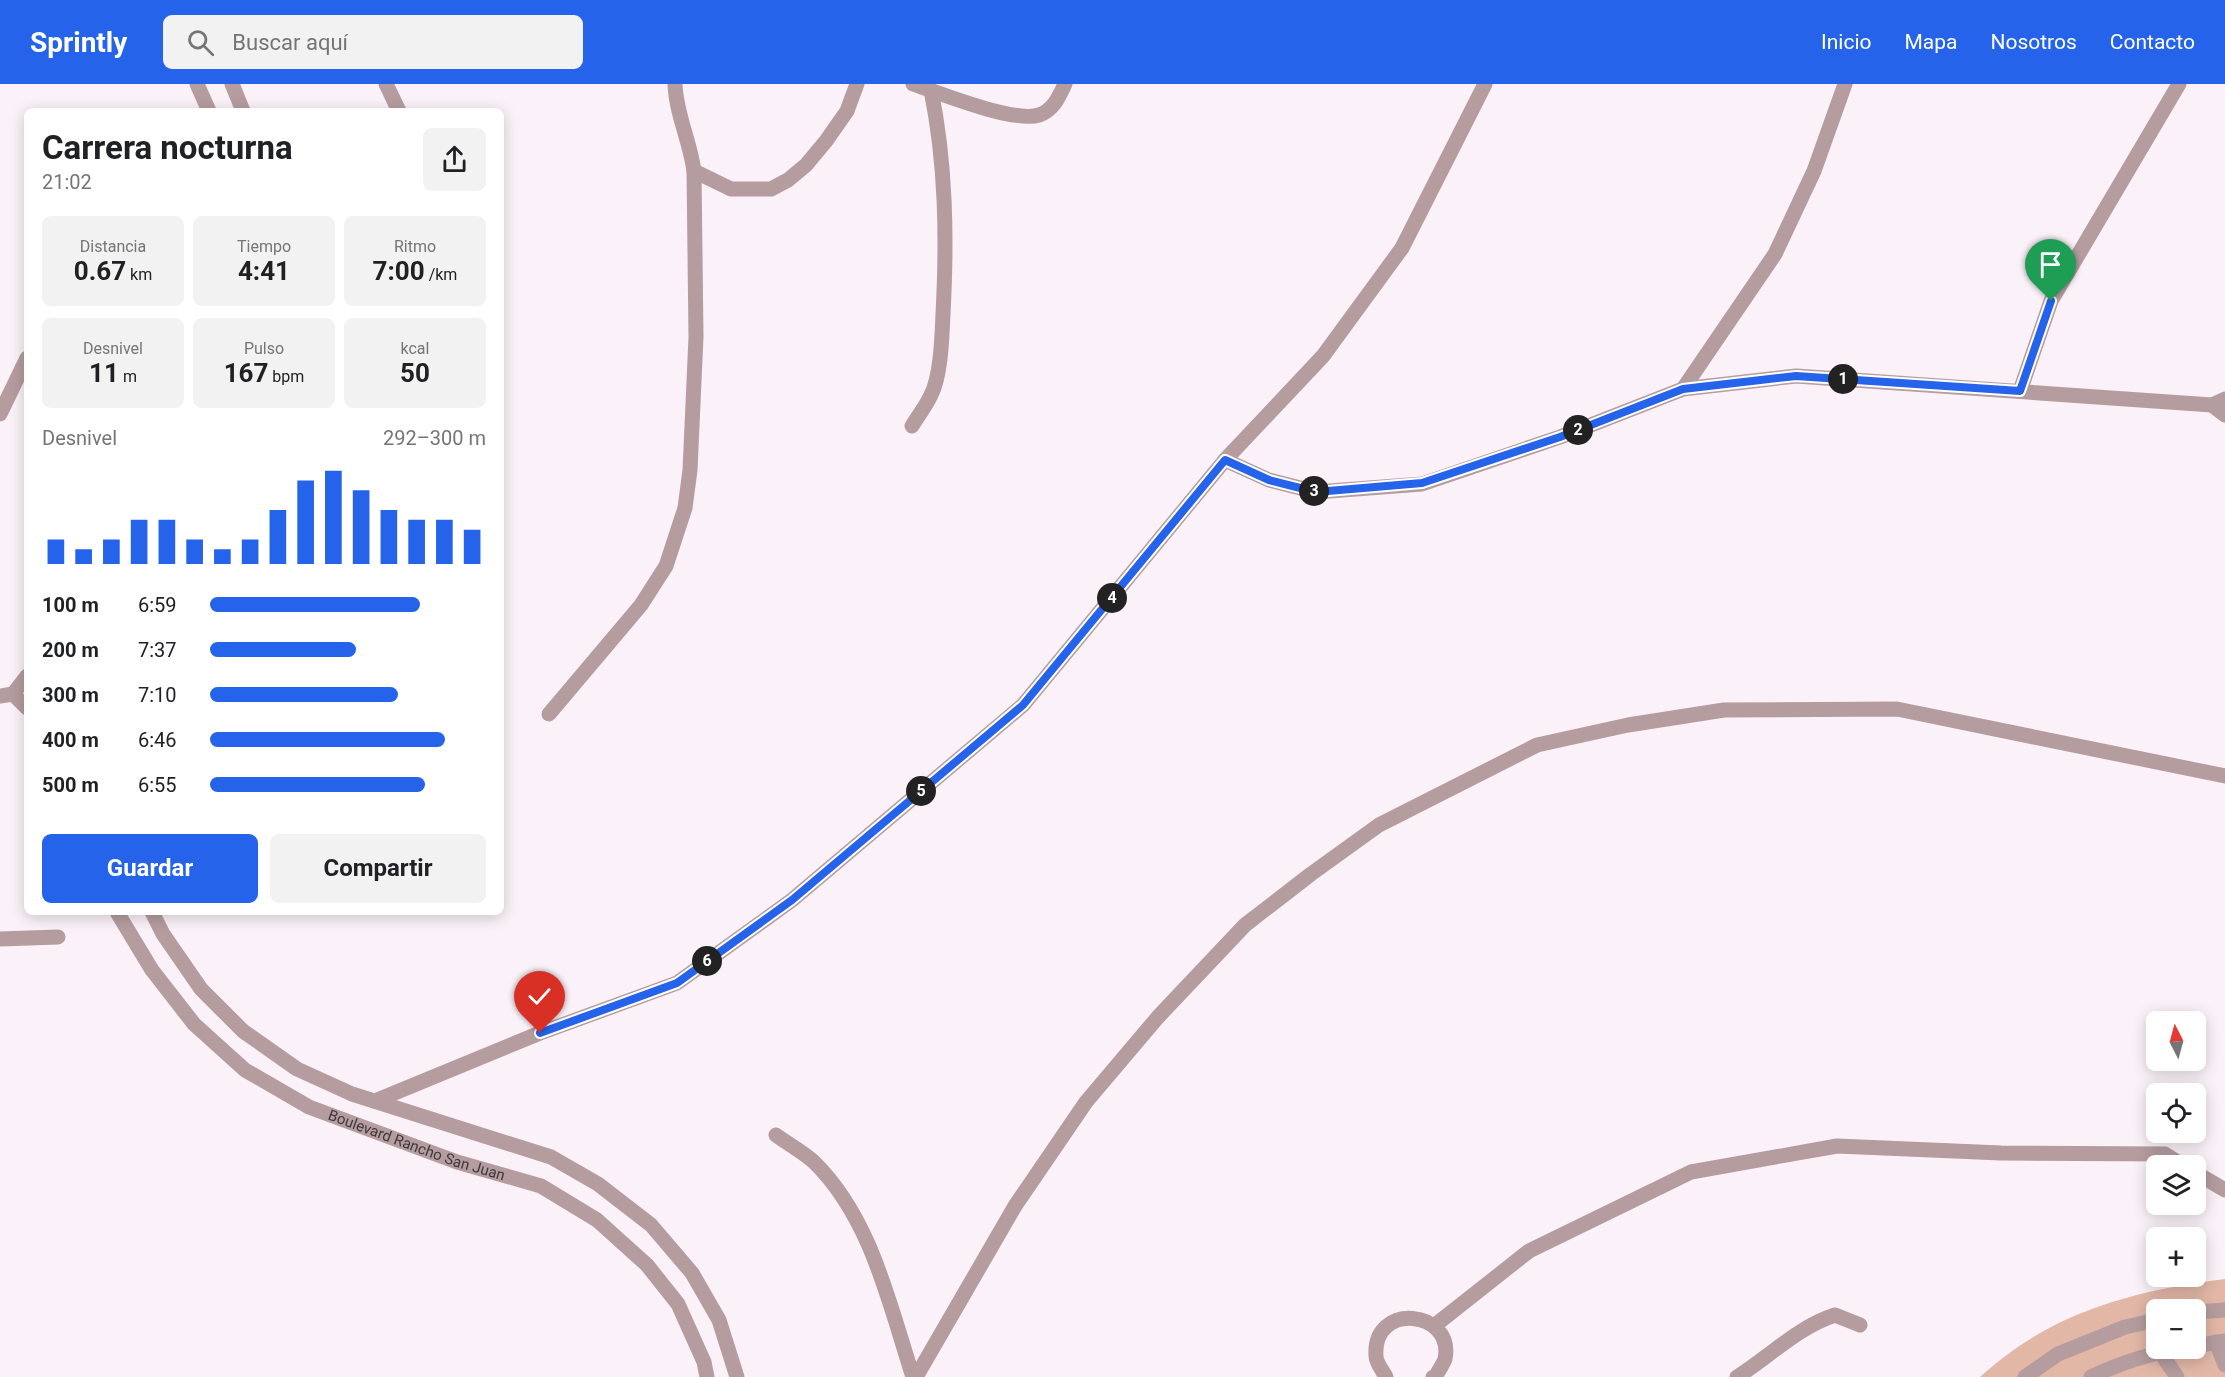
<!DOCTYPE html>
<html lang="es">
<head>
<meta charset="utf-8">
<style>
	body { margin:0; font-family:Roboto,sans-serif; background:#f2f2f2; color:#202124; height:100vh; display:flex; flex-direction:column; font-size:22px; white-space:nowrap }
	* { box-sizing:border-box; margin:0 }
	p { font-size:20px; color:#757577 }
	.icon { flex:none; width:33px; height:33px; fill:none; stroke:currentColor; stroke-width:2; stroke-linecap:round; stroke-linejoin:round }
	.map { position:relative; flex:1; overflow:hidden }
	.details { position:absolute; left:24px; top:24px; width:480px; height:807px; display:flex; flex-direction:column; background:#fff; border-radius:9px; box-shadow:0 3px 15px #0003 }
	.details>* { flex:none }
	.needle { width:39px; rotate:354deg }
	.controls { position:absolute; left:2146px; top:927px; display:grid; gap:12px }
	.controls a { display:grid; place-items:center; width:60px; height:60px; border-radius:9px; background:#fff; box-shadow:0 3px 15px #0003; font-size:30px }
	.pin { position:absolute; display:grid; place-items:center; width:51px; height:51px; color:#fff; margin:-62px -26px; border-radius:50% 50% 50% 0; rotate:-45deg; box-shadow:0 0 6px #0007 }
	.pin .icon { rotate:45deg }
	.km { position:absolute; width:30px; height:30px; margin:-15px; border-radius:50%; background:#222; color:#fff; font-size:16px; line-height:30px; text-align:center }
	.round { display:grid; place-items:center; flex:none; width:63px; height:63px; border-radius:9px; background:#f2f2f2 }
	.headline { display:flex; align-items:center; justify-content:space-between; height:102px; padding:0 18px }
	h1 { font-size:33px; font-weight:700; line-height:45px }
	.metrics { display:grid; grid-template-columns:repeat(3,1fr); gap:9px; height:102px; padding:6px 18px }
	.metrics div { display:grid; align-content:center; border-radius:9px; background:#f2f2f2; text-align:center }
	.metrics b { font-size:26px; font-weight:700 }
	.metrics small { font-size:16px; font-weight:400 }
	.metrics p { font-size:16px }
	.chart { height:168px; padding:12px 18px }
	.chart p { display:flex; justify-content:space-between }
	.chart svg { width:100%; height:108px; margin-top:6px; stroke:#2563eb; stroke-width:6 }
	.button { display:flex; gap:12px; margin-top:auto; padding:12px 18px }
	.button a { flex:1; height:69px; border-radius:9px; background:#2563eb; color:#fff; font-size:24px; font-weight:700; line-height:69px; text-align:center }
	.button a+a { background:#f2f2f2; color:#202124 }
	ul { padding:0 18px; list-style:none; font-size:20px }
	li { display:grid; grid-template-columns:96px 72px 1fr; align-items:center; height:45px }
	li i { height:15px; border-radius:8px; background:#2563eb }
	header { display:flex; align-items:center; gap:36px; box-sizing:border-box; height:84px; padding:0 30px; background:#2563eb; color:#fff }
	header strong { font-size:28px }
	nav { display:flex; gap:33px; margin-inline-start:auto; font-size:21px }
	.search { width:420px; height:54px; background:#f2f2f2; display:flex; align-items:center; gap:15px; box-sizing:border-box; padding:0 21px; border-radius:9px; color:#757577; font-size:22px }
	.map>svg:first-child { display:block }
</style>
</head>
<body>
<header>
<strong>Sprintly</strong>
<div class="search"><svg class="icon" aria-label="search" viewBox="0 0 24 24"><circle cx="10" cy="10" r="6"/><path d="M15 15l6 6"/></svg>Buscar aquí</div>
<nav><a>Inicio</a><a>Mapa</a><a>Nosotros</a><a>Contacto</a></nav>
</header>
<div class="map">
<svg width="2225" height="1293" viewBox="0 0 2225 1293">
	<rect width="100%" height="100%" fill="#fbf1f8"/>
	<path fill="#e2b7a6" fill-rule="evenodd" d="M 2225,1195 L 2225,1293 L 1980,1293 C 2051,1228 2132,1207 2225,1195 ZM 2157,1226 L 2196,1226 L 2196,1264 L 2157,1264 Z"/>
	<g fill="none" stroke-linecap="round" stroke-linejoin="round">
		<g stroke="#b59c9f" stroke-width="15">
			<polyline points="386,0 399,27"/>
			<path d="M 913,0 C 939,9 1014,39 1039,31 C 1054,26 1059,12 1065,0"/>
			<polyline points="694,87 731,105 771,105 788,96 806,81 826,57 847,27 857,0"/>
			<polyline points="1683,305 1775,170 1814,87 1845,0"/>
			<polyline points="2020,307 2051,217 2179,0"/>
			<polyline points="2212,321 2225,331"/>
			<polyline points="0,330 27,274"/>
			<path d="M 912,342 C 918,332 926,322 931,311 C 941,292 942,252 943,230 C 947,154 946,80 931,6"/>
			<polyline points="1225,376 1269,396 1316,408 1422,400 1560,353 1683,305 1796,292 2212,321 2225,315"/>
			<polyline points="13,610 27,624"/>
			<polyline points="0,612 13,610 27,592"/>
			<path d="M 549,630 L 641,521 L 666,482 L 685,424 L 690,386 L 696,253 L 694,87 C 690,57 676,30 675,0"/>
			<polyline points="0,855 58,853"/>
			<polyline points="375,1017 540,949 677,899 792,816 1023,621 1225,376 1323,272 1402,164 1485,0"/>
			<path d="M 776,1051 C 788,1060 803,1068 814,1078 C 871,1134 889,1219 913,1293"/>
			<polyline points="2196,1089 2225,1106"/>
			<polyline points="1434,1242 1529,1167 1691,1088 1837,1062 2001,1069 2165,1070 2184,1082"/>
			<polyline points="2216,1258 2225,1281"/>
			<polyline points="2160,1268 2177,1293"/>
			<polyline points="916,1293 1015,1122 1086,1018 1158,933 1245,841 1311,790 1379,741 1537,661 1628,641 1724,626 1897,625 2225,692"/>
			<path d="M 1386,1293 C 1383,1287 1376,1279 1376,1272 C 1372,1217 1455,1226 1445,1275 C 1443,1281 1438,1287 1436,1292 L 1433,1293"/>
			<path d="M 1737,1293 C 1770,1272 1798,1243 1835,1231 L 1860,1241"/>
		</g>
		<g stroke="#b59c9f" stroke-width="15">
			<polyline points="197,0 209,27"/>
			<polyline points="232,0 243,27"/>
			<path id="s1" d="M 117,828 L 152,886 L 194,940 L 245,986 L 309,1023 L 457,1078 L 541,1102 L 597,1136 L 647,1181 L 678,1220 L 704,1278 L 707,1293"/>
			<polyline points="152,828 163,850 201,905 243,947 297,985 352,1010 551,1073 598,1100 651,1141 692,1189 719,1236 737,1293"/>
			<polyline points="2196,1228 2225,1226"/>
			<polyline points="2196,1262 2225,1257"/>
			<polyline points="2025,1293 2058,1270 2125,1243 2157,1236"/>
			<path d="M 2091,1293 C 2119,1279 2150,1270 2180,1264"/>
		</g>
	</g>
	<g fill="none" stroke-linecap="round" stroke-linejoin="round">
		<defs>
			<polyline id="route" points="540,949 677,899 792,816 1023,621 1225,376 1269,396 1316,408 1422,399 1560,353 1683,305 1796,292 2020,307 2051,217"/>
		</defs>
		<use href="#route" stroke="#fff" stroke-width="12"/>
		<use href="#route" stroke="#2563eb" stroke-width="8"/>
	</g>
	<g text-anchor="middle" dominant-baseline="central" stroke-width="6" stroke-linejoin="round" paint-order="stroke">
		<g font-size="15" fill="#3d393b" stroke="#fff">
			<text stroke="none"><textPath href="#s1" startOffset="393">Boulevard Rancho San Juan</textPath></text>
		</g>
	</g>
</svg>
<div class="controls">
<a><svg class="needle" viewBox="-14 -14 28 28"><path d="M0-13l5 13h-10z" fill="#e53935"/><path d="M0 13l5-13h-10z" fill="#757577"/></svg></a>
<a><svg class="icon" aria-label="locate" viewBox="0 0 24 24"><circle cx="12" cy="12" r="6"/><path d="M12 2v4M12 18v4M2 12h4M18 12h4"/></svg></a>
<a><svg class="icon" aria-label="layers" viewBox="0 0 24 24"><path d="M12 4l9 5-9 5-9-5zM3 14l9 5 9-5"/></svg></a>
<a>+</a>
<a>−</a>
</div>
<div class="pin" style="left:2051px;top:217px;background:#1e9e55"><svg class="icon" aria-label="arrive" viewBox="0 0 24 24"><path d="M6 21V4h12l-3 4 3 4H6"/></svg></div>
<div class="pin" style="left:540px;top:949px;background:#d93025"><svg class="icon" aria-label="check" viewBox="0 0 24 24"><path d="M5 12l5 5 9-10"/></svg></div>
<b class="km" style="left:1843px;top:295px">1</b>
<b class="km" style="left:1578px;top:346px">2</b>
<b class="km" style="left:1314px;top:407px">3</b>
<b class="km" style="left:1112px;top:514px">4</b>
<b class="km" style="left:921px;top:707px">5</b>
<b class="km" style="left:707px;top:877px">6</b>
<section class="details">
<div class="headline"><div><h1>Carrera nocturna</h1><p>21:02</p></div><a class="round"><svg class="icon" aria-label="share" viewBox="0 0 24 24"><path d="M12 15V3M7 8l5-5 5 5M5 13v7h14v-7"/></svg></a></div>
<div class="metrics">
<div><p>Distancia</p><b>0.67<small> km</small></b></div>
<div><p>Tiempo</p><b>4:41</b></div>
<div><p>Ritmo</p><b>7:00<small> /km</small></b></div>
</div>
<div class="metrics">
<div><p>Desnivel</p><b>11<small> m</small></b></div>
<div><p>Pulso</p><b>167<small> bpm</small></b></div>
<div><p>kcal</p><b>50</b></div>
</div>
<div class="chart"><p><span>Desnivel</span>292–300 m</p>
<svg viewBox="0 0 160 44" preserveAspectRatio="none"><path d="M5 44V34M15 44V38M25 44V34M35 44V26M45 44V26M55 44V34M65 44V38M75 44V34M85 44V22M95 44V10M105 44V6M115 44V14M125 44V22M135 44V26M145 44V26M155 44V30"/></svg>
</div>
<ul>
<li><b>100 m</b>6:59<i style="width:76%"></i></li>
<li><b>200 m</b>7:37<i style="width:53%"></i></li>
<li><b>300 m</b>7:10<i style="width:68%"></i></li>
<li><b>400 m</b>6:46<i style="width:85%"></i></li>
<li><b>500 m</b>6:55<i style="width:78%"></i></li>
</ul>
<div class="button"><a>Guardar</a><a>Compartir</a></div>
</section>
</div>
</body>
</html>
